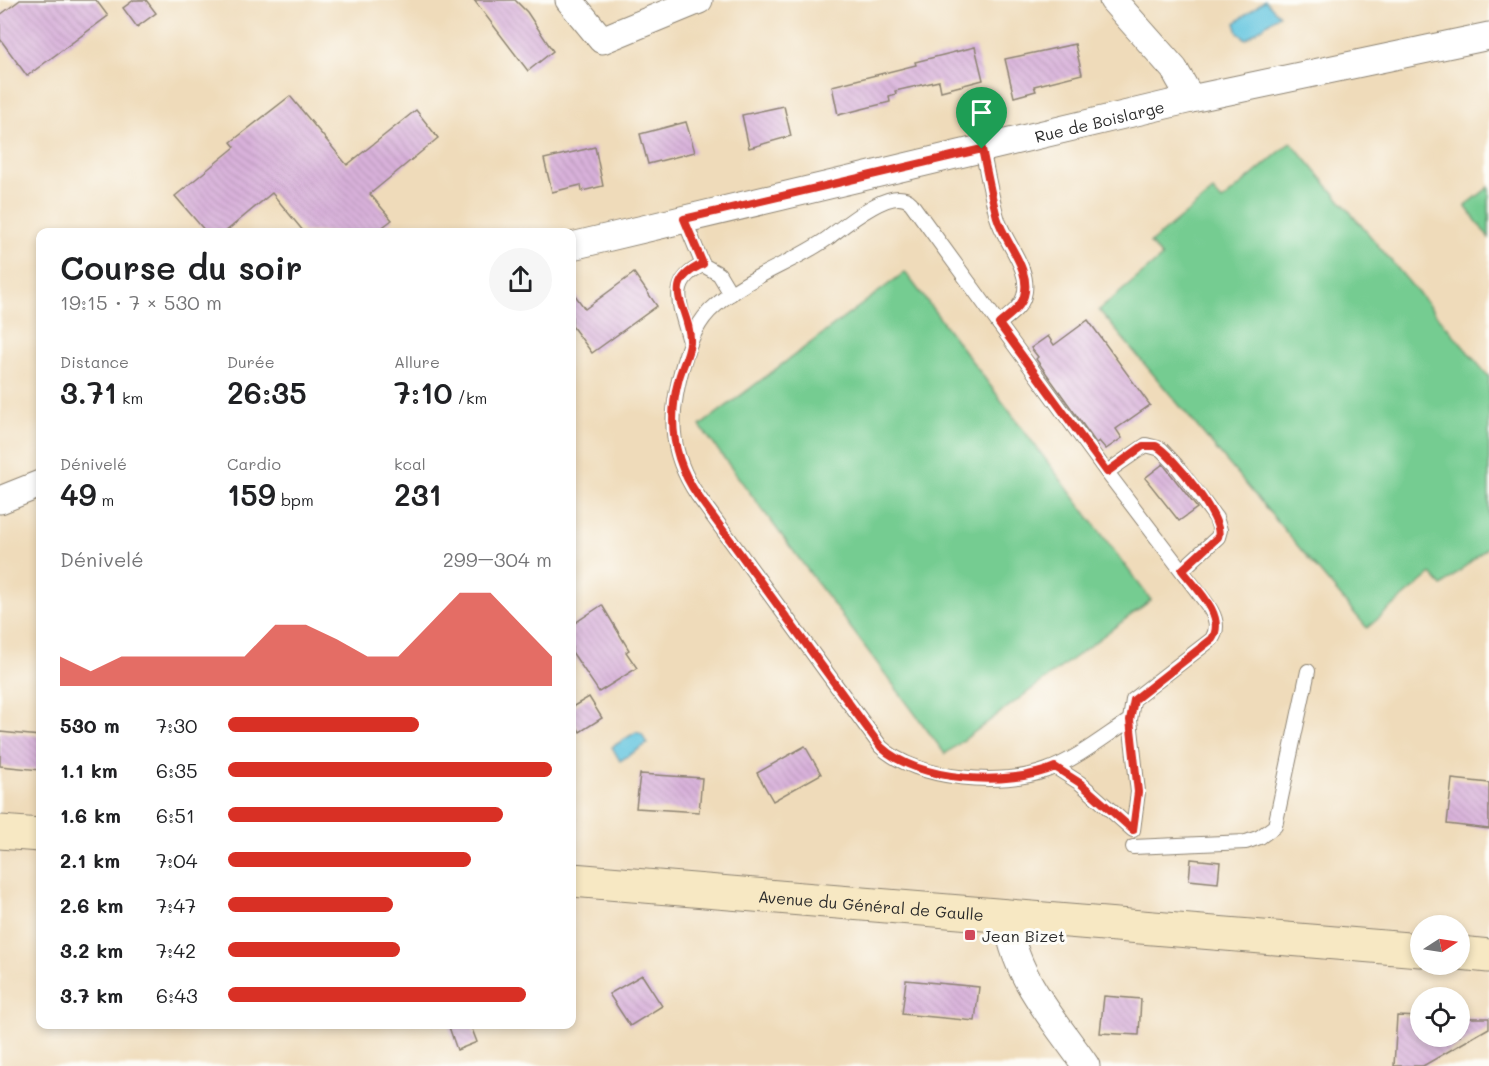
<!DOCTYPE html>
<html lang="fr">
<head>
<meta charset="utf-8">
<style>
	body { margin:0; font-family:Mali,sans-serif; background:#f6f6f6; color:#202124; height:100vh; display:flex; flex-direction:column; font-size:22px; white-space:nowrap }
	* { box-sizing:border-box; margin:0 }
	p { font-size:20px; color:#757577 }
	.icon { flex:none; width:33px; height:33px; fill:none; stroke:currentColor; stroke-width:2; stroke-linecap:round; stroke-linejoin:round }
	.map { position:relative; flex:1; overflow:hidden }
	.side { position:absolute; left:36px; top:228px; width:540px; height:801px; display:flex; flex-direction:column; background:#fff; border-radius:12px; box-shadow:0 3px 9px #0003 }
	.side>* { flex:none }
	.needle { width:39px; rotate:78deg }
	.controls { position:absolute; left:1410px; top:915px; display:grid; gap:12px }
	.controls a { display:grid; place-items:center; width:60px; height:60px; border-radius:50%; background:#fff; box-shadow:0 3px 9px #0003; font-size:30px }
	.pin { position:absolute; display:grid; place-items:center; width:51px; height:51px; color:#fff; margin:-62px -26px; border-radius:50% 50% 50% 0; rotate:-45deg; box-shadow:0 0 6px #0007 }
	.pin .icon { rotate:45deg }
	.round { display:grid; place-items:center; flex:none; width:63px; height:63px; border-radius:32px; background:#f6f6f6 }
	.overview { display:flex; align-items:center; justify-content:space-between; height:102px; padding:0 24px }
	h1 { font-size:33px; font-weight:600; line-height:45px }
	.metrics { display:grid; grid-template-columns:repeat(3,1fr); gap:9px; height:102px; padding:6px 24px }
	.metrics div { display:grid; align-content:center }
	.metrics b { font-size:30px; font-weight:600 }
	.metrics small { font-size:16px; font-weight:400 }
	.metrics p { font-size:16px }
	.chart { height:168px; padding:12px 24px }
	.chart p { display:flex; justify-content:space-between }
	.chart svg { width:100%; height:108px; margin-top:6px; fill:#d93025; opacity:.7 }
	ul { padding:0 24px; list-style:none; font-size:20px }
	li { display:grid; grid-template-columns:96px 72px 1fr; align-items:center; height:45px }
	li i { height:15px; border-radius:8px; background:#d93025 }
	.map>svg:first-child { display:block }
</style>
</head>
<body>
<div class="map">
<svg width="1489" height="1066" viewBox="0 0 1489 1066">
	<defs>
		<pattern id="building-back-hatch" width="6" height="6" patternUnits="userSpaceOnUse" patternTransform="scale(1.5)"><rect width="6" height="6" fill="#d8b1da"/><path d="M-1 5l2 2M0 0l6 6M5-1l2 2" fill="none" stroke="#ba98bb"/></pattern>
	</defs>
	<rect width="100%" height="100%" fill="#fdfcf7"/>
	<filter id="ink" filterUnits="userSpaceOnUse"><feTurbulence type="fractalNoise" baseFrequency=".0167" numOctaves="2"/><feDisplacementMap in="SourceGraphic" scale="12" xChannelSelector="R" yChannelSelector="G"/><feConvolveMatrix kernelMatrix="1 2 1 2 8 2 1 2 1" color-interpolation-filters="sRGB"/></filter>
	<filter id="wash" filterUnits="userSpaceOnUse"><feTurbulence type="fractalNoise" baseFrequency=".008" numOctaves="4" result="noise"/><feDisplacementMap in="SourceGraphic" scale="24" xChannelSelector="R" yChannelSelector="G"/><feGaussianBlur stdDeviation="1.35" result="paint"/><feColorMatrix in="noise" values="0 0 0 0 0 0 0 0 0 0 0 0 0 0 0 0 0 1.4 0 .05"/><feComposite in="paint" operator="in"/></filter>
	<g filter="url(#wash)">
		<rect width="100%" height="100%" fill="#efdbba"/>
		<g fill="#75cc91" stroke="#507c5e" stroke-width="1.5">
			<polygon points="1291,142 1489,377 1489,546 1442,586 1431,574 1367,628 1099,310 1162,257 1150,243 1213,191 1222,201"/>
			<polygon points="1489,187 1489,238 1465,206"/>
			<polygon points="905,272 1151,600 945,754 700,426"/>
		</g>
		<g fill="#62c5df" stroke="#467885" stroke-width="1.5">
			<polygon points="1265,0 1279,15 1246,39 1238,33 1235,23"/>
			<polygon points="636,732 642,734 647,744 620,761 612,747"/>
		</g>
		<g id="blocks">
			<g fill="url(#building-back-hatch)">
				<polygon points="20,0 96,0 108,16 27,76 0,39 0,15"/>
				<polygon points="134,0 146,0 156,13 137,27 123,8"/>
				<polygon points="474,0 515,0 527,12 553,51 528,71"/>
				<polygon points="1075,44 1082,74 1034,86 1036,91 1014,97 1005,59"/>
				<polygon points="975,47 983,80 941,91 939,81 895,91 896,94 889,96 890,102 838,115 832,86 916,65 915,62"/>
				<polygon points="290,96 347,165 416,110 438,138 370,194 392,220 376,232 304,232 272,193 225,232 206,232 175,196 235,147 231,142"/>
				<polygon points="784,106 791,136 749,148 742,115"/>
				<polygon points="686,122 695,152 648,164 640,134"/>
				<polygon points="595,147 603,186 582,191 581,185 552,192 544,159"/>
				<polygon points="634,273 657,306 592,353 572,326 572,291 585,309"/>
				<polygon points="1088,320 1150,405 1116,429 1122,438 1106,449 1099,441 1096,443 1036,359 1038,357 1031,348 1048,336 1054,345"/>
				<polygon points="1163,464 1197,508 1179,521 1145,478"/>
				<polygon points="602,605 629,650 626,652 637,668 599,692 572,652 572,625"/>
				<polygon points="589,697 602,718 580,732 572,717 572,707"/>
				<polygon points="0,732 40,736 40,770 0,766"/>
				<polygon points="805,746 821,774 773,801 757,773"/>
				<polygon points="640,774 702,778 699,812 636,808"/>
				<polygon points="1452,779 1489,783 1489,829 1447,824"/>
				<polygon points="1191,859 1220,862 1218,883 1189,880"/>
				<polygon points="642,975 662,1006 630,1026 609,994"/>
				<polygon points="906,980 979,987 975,1021 902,1014"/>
				<polygon points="1104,996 1141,999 1139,1035 1100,1033"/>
				<polygon points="1397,1016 1420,1017 1420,1036 1460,1036 1460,1018 1489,1018 1489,1028 1423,1066 1394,1066"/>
				<polygon points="448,1024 470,1024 477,1042 457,1050"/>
			</g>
		</g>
	</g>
	<g filter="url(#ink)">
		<use href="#blocks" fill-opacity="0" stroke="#8d8372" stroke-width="1.5"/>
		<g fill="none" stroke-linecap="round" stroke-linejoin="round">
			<defs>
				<g id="lane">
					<path d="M 982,149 C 987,172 991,195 997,217 C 1004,242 1032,269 1024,296 C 1021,308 1008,316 999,324"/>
					<polyline points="684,219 703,265 719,274 731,294"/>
					<path d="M 690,342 C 682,310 665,281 703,265"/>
					<polyline points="1107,472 1146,445 1161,449 1176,465 1216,518 1220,530 1218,537 1182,570"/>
					<path d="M 1055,767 L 1080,783 L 1133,830 L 1138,792 L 1130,720 L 1133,700 L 1212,639 C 1221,625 1213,612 1204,600 L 1103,467 L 911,203 C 893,184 844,226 828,238 C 793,263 748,276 715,306 C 698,320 690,341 684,361 C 669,413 667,450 698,496 L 881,747 C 916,780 1003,787 1047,770 C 1077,759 1104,737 1130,720"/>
					<polyline points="1133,847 1246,842 1260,837 1275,826 1308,671"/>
				</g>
				<g id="street">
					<polyline points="569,0 602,40 699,0"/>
					<polyline points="1113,0 1174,69 1191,99"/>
					<path id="s1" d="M 572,246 L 1191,99 L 1489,36"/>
					<polyline points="0,500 40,484"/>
					<path d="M 1008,916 C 1010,972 1056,1022 1086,1066"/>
				</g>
				<g id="secondary">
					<polyline points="0,832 40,835"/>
					<path id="s2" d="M 572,880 L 1420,950"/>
					<polyline points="1460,953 1489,956"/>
				</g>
			</defs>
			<use href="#lane" stroke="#8d8372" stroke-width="16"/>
			<use href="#street" stroke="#8d8372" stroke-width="29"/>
			<use href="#secondary" stroke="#8d8372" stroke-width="35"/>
			<use href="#lane" stroke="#fff" stroke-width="14"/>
			<use href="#street" stroke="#fff" stroke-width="27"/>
			<use href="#secondary" stroke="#f7e8c3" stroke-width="33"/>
		</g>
	</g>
	<g fill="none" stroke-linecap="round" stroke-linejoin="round" filter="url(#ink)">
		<defs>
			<path id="route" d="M 982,149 C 987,172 991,195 997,217 C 1004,242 1032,269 1024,296 C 1021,308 1008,316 999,324 L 1107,472 L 1143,446 L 1156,446 C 1173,455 1225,520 1218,537 L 1182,570 C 1195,587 1227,616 1212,639 L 1134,700 L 1130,720 L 1138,792 L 1133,830 L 1080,783 L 1055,767 C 1009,787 918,782 881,747 L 698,496 C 673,460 667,421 679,378 C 682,367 689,354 690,343 C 692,309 656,285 703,264 L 684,219 Z"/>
		</defs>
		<use href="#route" stroke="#fff" stroke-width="12"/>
		<use href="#route" stroke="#d93025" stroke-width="8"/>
	</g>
	<rect fill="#d1495b" stroke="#fdfcf7" stroke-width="2" x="964" y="929" width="12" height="12" rx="3"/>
	<g text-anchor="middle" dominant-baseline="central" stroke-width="6" stroke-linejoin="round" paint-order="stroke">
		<g font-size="16" fill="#2b2b2b" stroke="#fdfcf7">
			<text stroke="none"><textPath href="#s1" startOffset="542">Rue de Boislarge</textPath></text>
			<text stroke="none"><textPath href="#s2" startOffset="300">Avenue du Général de Gaulle</textPath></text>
		</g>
		<g font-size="16" fill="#2b2b2b" stroke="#fdfcf7" text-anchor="start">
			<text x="982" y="935">Jean Bizet</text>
		</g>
	</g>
</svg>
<div class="controls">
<a><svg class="needle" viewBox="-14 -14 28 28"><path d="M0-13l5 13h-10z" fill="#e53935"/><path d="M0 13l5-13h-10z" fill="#757577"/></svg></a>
<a><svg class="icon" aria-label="locate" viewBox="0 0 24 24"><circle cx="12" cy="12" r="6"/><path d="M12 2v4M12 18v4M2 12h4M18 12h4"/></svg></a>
</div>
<div class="pin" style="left:982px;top:149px;background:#1e9e55"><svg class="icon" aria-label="arrive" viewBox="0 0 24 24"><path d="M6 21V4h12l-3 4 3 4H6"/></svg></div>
<section class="side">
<div class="overview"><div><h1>Course du soir</h1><p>19:15 · 7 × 530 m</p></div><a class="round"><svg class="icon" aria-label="share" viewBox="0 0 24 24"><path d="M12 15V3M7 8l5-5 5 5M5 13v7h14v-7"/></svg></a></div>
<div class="metrics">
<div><p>Distance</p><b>3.71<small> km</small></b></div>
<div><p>Durée</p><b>26:35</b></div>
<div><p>Allure</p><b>7:10<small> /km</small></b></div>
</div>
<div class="metrics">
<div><p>Dénivelé</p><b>49<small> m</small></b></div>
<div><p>Cardio</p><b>159<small> bpm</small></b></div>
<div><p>kcal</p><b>231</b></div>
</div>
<div class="chart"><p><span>Dénivelé</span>299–304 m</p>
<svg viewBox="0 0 160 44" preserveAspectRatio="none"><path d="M0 44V32L10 38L20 32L30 32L40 32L50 32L60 32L70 19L80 19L90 25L100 32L110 32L120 19L130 6L140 6L150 19L160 32V44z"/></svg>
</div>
<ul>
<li><b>530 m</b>7:30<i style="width:59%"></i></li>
<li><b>1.1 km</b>6:35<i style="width:100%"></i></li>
<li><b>1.6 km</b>6:51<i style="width:85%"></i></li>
<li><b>2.1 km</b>7:04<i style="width:75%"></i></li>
<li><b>2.6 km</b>7:47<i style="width:51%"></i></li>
<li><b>3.2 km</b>7:42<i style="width:53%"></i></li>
<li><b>3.7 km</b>6:43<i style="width:92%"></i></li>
</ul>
</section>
</div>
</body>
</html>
